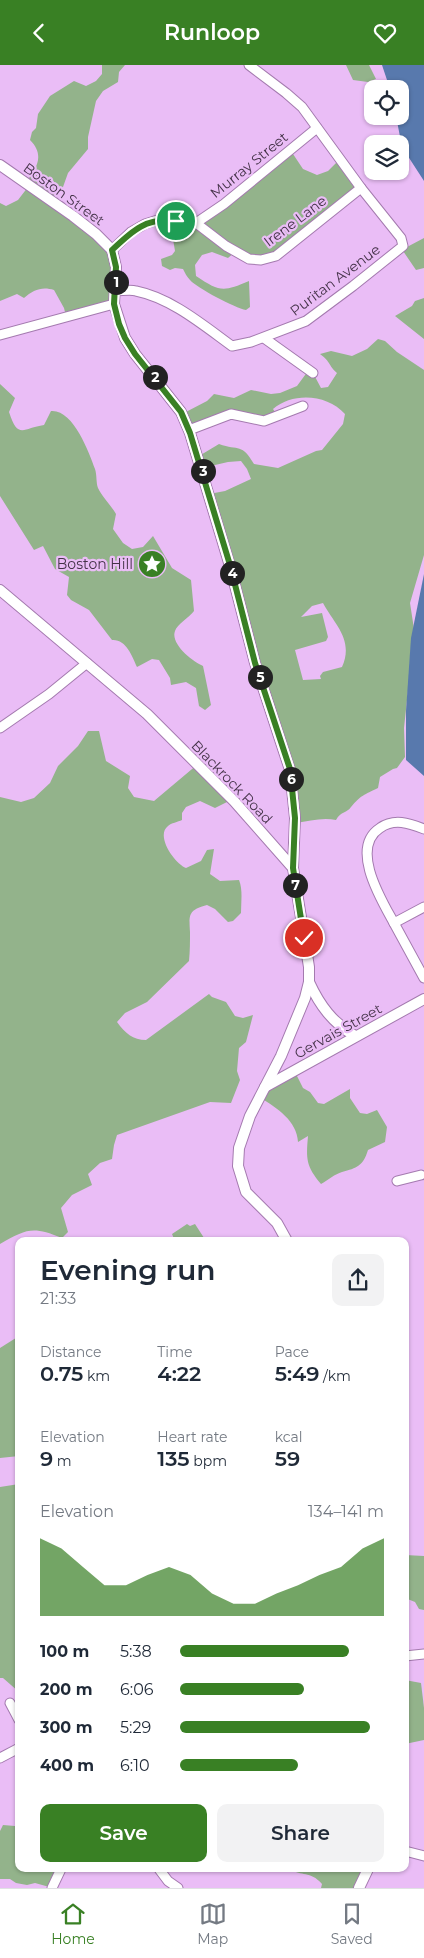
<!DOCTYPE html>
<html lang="en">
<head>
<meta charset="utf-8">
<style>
	body { margin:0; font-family:Montserrat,sans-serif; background:#f2f2f3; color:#1f2937; height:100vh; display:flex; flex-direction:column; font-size:19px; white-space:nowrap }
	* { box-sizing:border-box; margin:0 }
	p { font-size:16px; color:#747a83 }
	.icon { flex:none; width:28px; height:28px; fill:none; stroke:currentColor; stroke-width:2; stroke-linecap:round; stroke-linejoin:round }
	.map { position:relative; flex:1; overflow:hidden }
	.drawer { position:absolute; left:15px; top:1172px; width:394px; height:635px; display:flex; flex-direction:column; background:#fff; border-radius:10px; box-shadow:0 1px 4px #0004 }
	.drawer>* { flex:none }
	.controls { position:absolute; left:364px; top:15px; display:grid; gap:10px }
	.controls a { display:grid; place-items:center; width:45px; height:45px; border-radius:10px; background:#fff; box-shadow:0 1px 4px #0004; font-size:25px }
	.pin { position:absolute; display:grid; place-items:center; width:42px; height:42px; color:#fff; margin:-21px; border:2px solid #fff; border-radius:50%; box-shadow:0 1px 5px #0007 }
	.km { position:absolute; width:25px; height:25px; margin:-12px; border-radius:50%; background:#222; color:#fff; font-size:14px; line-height:25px; text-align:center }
	.round { display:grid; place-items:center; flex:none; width:52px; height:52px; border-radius:10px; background:#f2f2f3 }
	.overview { display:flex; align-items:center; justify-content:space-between; height:85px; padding:0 25px }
	h1 { font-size:28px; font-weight:600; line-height:38px }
	.figures { display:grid; grid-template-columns:repeat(3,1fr); gap:8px; height:85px; padding:5px 25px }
	.figures div { display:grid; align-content:center }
	.figures b { font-size:21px; font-weight:600 }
	.figures small { font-size:14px; font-weight:400 }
	.figures p { font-size:14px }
	.chart { height:140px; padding:10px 25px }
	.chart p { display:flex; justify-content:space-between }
	.chart svg { width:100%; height:90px; margin-top:5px; fill:#398024; opacity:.7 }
	.button { display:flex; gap:10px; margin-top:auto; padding:10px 25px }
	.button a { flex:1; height:58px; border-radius:10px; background:#398024; color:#fff; font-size:20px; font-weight:600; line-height:58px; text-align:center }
	.button a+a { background:#f2f2f3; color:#1f2937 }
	ul { padding:0 25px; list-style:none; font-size:16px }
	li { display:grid; grid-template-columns:80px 60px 1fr; align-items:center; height:38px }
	li i { height:12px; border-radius:6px; background:#398024 }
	header { display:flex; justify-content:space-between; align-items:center; height:65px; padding:0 25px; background:#398024; color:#fff; font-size:22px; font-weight:600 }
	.dock { display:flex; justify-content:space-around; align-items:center; height:70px; border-top:1px solid #e0e1e3; background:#fff; font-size:14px; color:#747a83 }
	.dock a { display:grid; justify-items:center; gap:2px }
	.dock .active { color:#398024 }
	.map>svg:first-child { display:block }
</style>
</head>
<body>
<header><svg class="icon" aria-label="back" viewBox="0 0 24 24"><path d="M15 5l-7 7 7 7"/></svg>Runloop<svg class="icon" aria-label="heart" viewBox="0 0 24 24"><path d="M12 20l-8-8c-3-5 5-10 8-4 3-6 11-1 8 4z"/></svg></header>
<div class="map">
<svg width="424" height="1823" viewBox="0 0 424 1823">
	<rect width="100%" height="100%" fill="#eabdf6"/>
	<g fill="#93b38b" fill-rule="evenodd">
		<path d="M 102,0 L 125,0 L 119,7 L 118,17 L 103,26 L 96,36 L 88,72 L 88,84 L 68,108 L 63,122 L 51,136 L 111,185 L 115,236 L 66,251 L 64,243 L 54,225 C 42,221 33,225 24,233 L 17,229 L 0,236 L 0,138 L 6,141 L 18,135 L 28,122 L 26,117 C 37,103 45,90 30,75 L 32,67 L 36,63 L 38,49 L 50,31 L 74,16 L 86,21 L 96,16 L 102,9 Z"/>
		<polygon points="346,0 369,0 376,14 368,17 353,15"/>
		<path d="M 291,86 L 303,104 L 317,110 L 328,106 L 340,94 L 360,124 L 294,177 L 260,196 L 235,187 L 228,193 L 212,187 L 202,190 L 195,200 L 196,211 C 220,227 223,227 249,216 L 250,242 L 246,245 C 235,243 197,223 190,215 C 187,212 185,208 183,204 L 175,203 L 170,205 L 162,201 L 161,194 L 172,190 L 175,186 L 173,174 L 175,159 L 197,159 Z"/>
		<polygon points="424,173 424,203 416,205 401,183 407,182"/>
		<polygon points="424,233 424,274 395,251 412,241 415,236"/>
		<path d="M 378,274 L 385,276 L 397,287 L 424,305 L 424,490 L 410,538 L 414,564 L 413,579 L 404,663 L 405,692 L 397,703 L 393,704 L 380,712 L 378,723 C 364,730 361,730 351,742 C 347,748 341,746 336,755 C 323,752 309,756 296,758 L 290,706 L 209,429 L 225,426 L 251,414 L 247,404 L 241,396 L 228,397 L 202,403 L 199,391 L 219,379 C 239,386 242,378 254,399 L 278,403 L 316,386 L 322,385 L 343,359 L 345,349 C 327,329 293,327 273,344 L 275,347 L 257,355 L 225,353 L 191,371 L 182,349 L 207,336 L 214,329 L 234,333 L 251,325 L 271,329 L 280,328 L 297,321 L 308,306 L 313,308 L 321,323 L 328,322 L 337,308 C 328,300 331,297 320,289 L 331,286 L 352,291 L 367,284 ZM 323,538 C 335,560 354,575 342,602 L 323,607 L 320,611 L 321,614 L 303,615 L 295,585 L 326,576 L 328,572 L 322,548 L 301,552 L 312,541 Z"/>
		<path d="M 0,319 L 15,333 L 9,347 C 18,375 23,363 44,360 L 51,346 C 73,344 89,387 95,404 C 97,410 96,418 98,423 C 102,432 111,440 116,449 L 113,464 L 123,478 L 132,484 L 143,482 L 153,471 L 172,503 L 191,515 L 194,546 C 189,553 177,559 175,566 C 170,579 193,597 203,601 L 211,640 L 205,645 L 199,641 L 196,623 L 186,617 L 171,620 L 170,613 L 159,595 L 152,594 L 137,602 C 132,591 126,574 112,575 L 89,545 L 71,535 L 67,530 L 69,512 L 55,504 L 43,481 L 34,485 L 0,431 Z"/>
		<path d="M 88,666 L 99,666 L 106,696 L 130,711 L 128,723 L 134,732 L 154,736 L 198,699 L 231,735 L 215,743 L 200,736 L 186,742 L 182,748 L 182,755 C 178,757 171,758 168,761 C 155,771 175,799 186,803 L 201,796 L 207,785 L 214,784 L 210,809 L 220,816 L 239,815 C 243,825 241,837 241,848 L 233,856 L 228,857 L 215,844 L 207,840 C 188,845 189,850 190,867 C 190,876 190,886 189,896 L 147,937 L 125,948 L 117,957 C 125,968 133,975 146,975 L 209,929 L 212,932 L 226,937 L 235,951 L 243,953 L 253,950 L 246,977 L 239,983 L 237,1006 L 240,1015 L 231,1038 L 210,1037 L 117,1070 L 114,1080 L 112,1094 L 100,1098 L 88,1109 L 92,1120 L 72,1130 L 61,1143 L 68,1167 L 62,1173 C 32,1161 27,1164 0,1179 L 0,732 L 21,737 L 34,733 L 50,718 L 58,701 L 78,681 Z"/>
		<path d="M 295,1007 L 303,1023 L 310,1027 L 318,1038 L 324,1039 L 350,1024 L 350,1033 L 360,1048 L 367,1049 L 377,1045 L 387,1062 L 385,1077 L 368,1085 C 363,1101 357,1103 342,1107 C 335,1109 328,1115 321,1119 C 306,1101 306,1094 308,1071 L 298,1077 C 297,1056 277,1043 261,1033 L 262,1030 Z"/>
		<polygon points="187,1159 190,1161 195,1159 206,1176 175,1176 172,1169"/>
		<polygon points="19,1271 19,1391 0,1393 0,1283"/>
		<polygon points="19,1419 19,1627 3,1613 0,1613 0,1422"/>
		<polygon points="405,1490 424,1491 424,1545 419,1544 415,1537 405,1533"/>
		<polygon points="405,1615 421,1618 424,1643 424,1675 405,1679"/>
		<polygon points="3,1760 15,1761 19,1776 19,1804 62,1804 53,1823 35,1818 27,1820 16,1818 10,1814 0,1814 0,1766"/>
		<path d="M 291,1804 L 368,1804 L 360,1823 L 321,1823 L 322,1819 C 310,1805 301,1812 291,1804 Z"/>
	</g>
	<g fill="#5879ad">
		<polygon points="382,0 424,0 424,116 402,82 396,51 400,51 400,24 390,24"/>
		<polygon points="424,509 424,711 406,695 406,646 411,573"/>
	</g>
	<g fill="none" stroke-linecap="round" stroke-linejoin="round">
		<defs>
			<g id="minor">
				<polyline points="196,158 224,139 317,63"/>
				<polyline points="112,185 131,167 145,159 161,154 196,158 226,181 249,194 261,195 276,191 361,123"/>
				<path d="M 116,226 C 122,226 130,224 136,226 C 171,233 203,260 232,281 L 251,277 L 306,256 L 353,221 L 403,181 L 401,173 L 361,123 L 302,42 L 286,28 L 249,0"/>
				<polyline points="0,270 114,239"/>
				<polyline points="264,273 313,308"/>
				<polyline points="189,365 231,349 264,356 303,341"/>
				<polyline points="0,663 49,629 87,598"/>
				<path d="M 424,764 C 409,758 394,753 380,763 C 349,783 382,836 394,858 L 424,842"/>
				<polyline points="394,858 424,913"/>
				<polyline points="397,1116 421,1110"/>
				<polyline points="405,1591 424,1589"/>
				<polyline points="10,1638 19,1655"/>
				<polyline points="0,1693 19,1683"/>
				<polyline points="405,1786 424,1791"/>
				<polyline points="159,1804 168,1816 178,1823"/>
				<polyline points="52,1823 61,1804"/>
			</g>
			<g id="tertiary">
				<polyline points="0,100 73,151 96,169 112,185 116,202 114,239 125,273 135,289 181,347 190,368 230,501 255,598 290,705 295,753 293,803"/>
				<polyline points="0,525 147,649 234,736 293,803 309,902 309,917 305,933 281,991 250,1051 239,1083 238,1101 246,1127 277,1158 287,1176"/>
				<path d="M 309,917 C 320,941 333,958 355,971"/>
				<polyline points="265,1022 424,934"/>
				<polyline points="359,1823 368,1804"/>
			</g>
		</defs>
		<use href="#minor" stroke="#a47aaf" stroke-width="11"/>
		<use href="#tertiary" stroke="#a47aaf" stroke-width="12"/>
		<use href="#minor" stroke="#fff" stroke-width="9"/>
		<use href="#tertiary" stroke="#fff" stroke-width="10"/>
	</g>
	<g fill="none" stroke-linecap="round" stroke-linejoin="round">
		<defs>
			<path id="route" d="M 176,156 C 146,152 132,166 112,185 L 116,202 L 114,239 L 119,259 L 125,273 L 135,289 L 181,347 L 190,368 L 230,500 L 255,598 L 290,704 L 295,753 L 293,803 L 304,873"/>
		</defs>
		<use href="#route" stroke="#fff" stroke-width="10"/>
		<use href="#route" stroke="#398024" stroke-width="6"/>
	</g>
	<defs>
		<symbol id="sight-disc" viewBox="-11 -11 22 22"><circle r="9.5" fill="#398024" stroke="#eabdf6"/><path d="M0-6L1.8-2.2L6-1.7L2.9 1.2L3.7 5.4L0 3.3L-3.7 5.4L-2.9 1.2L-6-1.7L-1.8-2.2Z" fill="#fff"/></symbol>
	</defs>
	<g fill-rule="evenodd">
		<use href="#sight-disc" x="136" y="483" width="32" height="32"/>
	</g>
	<g text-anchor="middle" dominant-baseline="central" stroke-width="4.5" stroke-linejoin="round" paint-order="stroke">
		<g font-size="14" fill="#453349" stroke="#eabdf6">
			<text transform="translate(249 100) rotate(-39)">Murray Street</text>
			<text transform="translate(64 129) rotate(36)">Boston Street</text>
			<text transform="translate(295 156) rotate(-37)">Irene Lane</text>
			<text transform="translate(335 215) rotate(-37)">Puritan Avenue</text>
			<text transform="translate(232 717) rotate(46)">Blackrock Road</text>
			<text transform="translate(338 966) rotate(-29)">Gervais Street</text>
		</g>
		<g font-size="14" fill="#453349" stroke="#eabdf6" text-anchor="end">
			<text x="133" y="499">Boston Hill</text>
		</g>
	</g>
</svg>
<div class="controls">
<a><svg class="icon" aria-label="locate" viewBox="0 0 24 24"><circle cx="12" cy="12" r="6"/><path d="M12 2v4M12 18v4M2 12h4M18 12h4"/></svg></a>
<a><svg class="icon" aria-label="layers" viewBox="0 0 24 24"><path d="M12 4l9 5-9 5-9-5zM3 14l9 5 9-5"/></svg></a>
</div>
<div class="pin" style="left:176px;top:156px;background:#1e9e55"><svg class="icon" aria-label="arrive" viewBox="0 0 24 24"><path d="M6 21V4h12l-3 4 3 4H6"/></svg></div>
<div class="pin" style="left:304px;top:873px;background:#d93025"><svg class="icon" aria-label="check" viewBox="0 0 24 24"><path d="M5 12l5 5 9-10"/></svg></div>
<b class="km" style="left:116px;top:217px">1</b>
<b class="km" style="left:155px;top:312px">2</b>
<b class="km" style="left:203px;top:406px">3</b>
<b class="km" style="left:232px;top:508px">4</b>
<b class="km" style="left:260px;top:612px">5</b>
<b class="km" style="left:291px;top:714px">6</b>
<b class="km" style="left:295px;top:820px">7</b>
<section class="drawer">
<div class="overview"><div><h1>Evening run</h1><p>21:33</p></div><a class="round"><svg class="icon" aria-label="share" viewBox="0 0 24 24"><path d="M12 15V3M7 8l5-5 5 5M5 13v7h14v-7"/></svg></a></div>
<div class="figures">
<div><p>Distance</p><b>0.75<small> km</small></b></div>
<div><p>Time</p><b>4:22</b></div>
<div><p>Pace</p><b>5:49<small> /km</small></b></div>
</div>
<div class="figures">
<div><p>Elevation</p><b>9<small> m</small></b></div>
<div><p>Heart rate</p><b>135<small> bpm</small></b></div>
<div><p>kcal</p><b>59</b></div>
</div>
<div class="chart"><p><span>Elevation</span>134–141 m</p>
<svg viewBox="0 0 160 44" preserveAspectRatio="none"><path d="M0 44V6L10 11L20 20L30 29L40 29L50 24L60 20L70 24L80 33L90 38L100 38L110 33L120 29L130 24L140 20L150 11L160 6V44z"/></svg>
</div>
<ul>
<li><b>100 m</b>5:38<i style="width:83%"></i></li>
<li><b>200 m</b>6:06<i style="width:61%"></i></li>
<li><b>300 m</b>5:29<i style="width:93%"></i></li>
<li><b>400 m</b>6:10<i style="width:58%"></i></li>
</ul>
<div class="button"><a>Save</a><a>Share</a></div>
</section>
</div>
<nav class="dock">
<a class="active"><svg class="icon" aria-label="home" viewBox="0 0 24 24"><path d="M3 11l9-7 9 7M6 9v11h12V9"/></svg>Home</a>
<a><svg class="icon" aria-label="map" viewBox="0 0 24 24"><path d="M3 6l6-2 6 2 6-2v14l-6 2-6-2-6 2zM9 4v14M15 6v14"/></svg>Map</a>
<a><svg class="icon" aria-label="saved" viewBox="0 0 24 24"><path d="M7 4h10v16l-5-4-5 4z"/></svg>Saved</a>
</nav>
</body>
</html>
